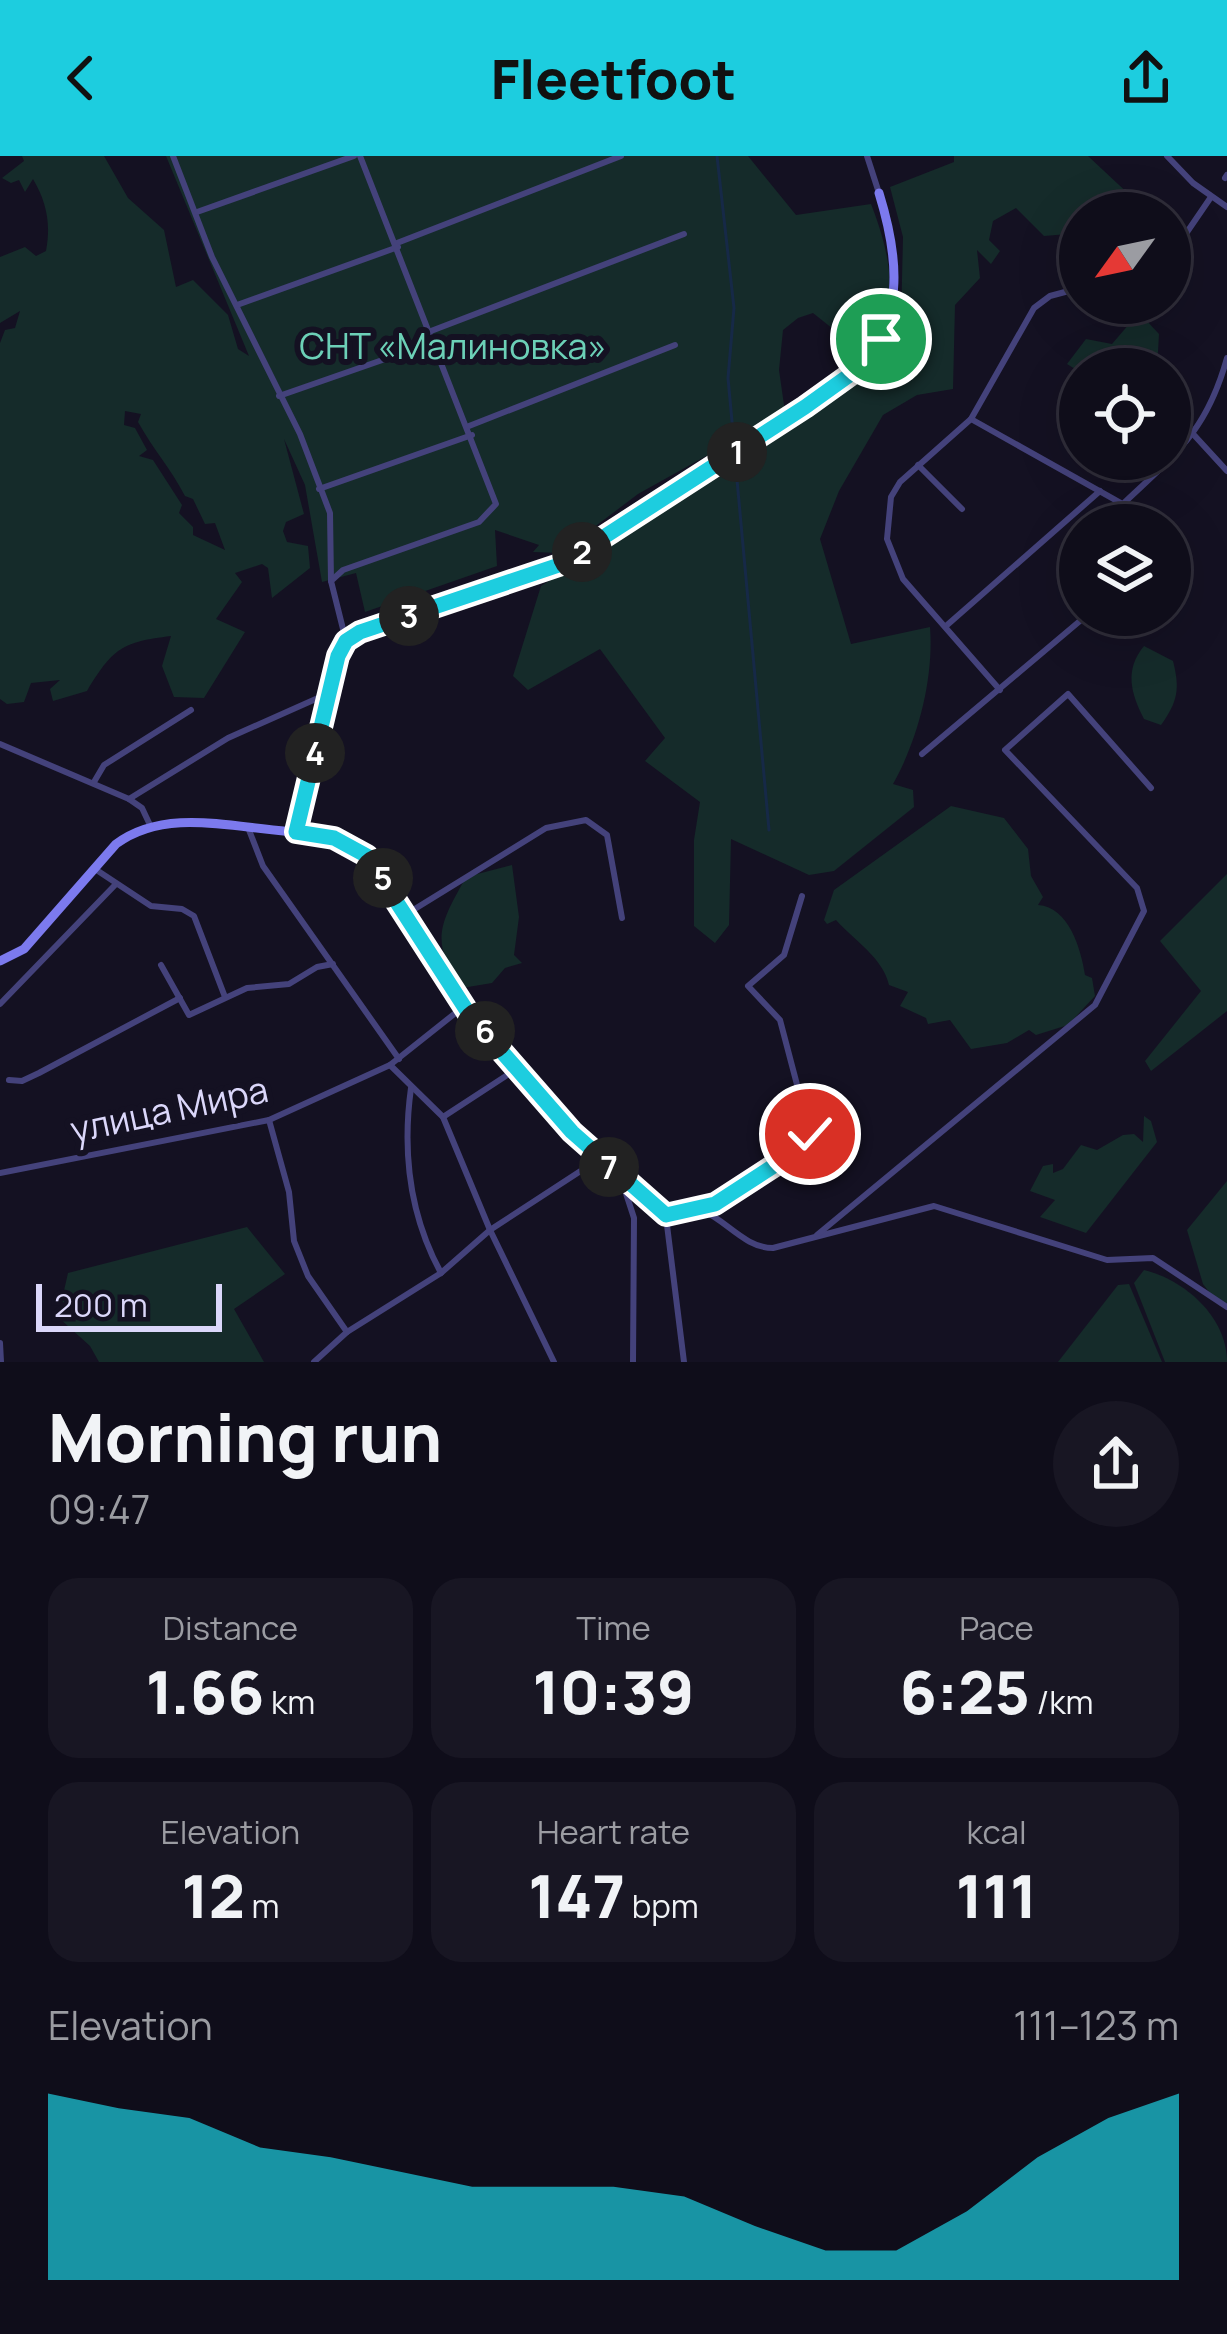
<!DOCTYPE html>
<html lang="en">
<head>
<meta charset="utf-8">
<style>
	body { margin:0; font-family:Manrope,sans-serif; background:#181623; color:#f1f3f6; height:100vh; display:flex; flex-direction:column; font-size:45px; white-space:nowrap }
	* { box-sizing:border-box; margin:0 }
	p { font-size:39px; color:#9b9ca2 }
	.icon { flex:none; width:66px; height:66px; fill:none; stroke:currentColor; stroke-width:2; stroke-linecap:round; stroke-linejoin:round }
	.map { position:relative; height:1206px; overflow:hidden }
	.side { display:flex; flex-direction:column; background:#0f0d1a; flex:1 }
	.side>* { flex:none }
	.needle { width:78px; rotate:237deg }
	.tools { position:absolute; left:1059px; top:36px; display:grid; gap:24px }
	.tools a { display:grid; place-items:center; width:132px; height:132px; border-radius:50%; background:#0f0d1a; box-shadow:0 12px 48px #0002,0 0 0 3px #2f2d39; font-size:60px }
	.scale { position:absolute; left:36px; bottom:30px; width:186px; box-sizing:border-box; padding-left:12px; border:6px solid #dbd7fa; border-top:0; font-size:33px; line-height:42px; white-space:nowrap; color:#dbd7fa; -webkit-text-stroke:9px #141122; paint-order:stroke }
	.pin { position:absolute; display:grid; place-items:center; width:102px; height:102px; color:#fff; margin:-51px; border:6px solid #fff; border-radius:50%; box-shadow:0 3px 12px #0007 }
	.km { position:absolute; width:60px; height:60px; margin:-30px; border-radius:50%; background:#222; color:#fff; font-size:33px; line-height:60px; text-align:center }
	.round { display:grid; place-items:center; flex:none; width:126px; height:126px; border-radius:63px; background:#181623 }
	.overview { display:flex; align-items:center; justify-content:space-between; height:204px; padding:0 48px }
	h1 { font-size:66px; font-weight:800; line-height:90px }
	.figures { display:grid; grid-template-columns:repeat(3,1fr); gap:18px; height:204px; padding:12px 48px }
	.figures div { display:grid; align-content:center; border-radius:30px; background:#181623; text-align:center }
	.figures b { font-size:60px; font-weight:800 }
	.figures small { font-size:33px; font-weight:400 }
	.figures p { font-size:33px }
	.chart { height:336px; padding:24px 48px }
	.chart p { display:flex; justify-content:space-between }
	.chart svg { width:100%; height:216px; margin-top:12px; fill:#1dcddf; opacity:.7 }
	header { display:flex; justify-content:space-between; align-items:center; height:156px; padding:0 48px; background:#1dcddf; color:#111; font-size:54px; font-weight:800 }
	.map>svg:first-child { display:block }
</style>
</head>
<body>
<header><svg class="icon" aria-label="back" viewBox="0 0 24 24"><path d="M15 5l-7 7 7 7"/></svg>Fleetfoot<svg class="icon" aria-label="share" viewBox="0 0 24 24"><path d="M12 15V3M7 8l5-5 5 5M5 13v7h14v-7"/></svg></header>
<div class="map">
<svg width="1227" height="1206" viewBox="0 0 1227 1206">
	<rect width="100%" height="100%" fill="#141122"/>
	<g fill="#152b2a" fill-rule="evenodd">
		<path d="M 22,0 L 104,0 L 128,42 L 164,74 L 176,131 L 193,124 L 228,159 L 238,193 L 249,200 L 166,0 L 748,0 L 796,59 L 871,48 C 884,81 903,141 876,172 L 833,173 L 813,157 L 798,162 L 783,174 L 779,214 L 785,256 L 638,338 L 560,397 L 533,396 L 539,389 L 495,374 L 497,410 L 365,456 L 356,417 L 322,426 L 305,329 L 284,283 L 304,358 L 286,366 L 283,375 L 287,386 L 308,390 L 310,412 L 272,442 L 268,412 L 262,408 L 235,417 L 242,426 L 216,463 L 245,476 L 204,542 L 174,541 L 162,510 L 171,480 C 122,486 113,492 87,535 L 53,545 L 50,533 L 60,524 L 31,527 L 24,546 L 7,548 L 0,543 L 0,187 L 5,174 L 15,172 L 20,155 L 0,167 L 0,101 L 25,91 L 36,100 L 46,95 C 51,68 47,47 33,23 L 25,36 L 19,24 L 11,27 L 2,22 L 24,5 ZM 125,255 L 141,258 L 138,266 C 153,293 171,313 185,340 L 193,343 L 205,368 L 215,367 L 225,394 L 193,379 L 193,371 L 179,357 L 182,349 L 153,304 L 139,300 L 147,294 L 135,272 L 124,269 Z"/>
		<path d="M 954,0 L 1088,0 L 1149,57 L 1080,57 L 1080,77 L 1044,80 L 1016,52 L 993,65 L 989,84 L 1000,95 L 991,108 L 977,94 L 980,122 L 955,149 L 953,233 L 917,239 L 883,259 L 839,335 L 820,383 L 851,488 L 930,471 C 934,522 918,584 893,628 L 913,634 L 914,651 L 834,715 L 809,719 L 731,683 L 729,769 L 715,787 L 694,770 L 694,684 L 700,646 L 645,605 L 665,582 L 600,493 L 528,534 L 513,520 L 541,430 L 795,269 L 865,214 L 901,166 L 903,81 L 890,31 L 954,6 Z"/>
		<polygon points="1130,159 1144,162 1159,178 1157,213 1080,216 1067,208 1086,183 1112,188 1130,167"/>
		<path d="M 1144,490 L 1173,505 C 1180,533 1178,545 1161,569 L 1144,563 C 1131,538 1124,514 1144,490 Z"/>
		<path d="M 951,650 L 1004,662 L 1028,693 L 1031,720 L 1043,741 L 1038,749 C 1069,751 1081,793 1085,819 L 1092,822 L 1095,840 L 1068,869 L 1036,879 L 1029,874 L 1007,887 L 971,893 L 950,864 L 928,868 L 926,862 L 900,850 L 908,836 L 889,829 C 883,802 855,785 836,764 L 827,768 L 824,764 L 834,734 Z"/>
		<path d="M 512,709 L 519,761 L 514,799 L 522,807 L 505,812 L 492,827 L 462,832 C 429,785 440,768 466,721 Z"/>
		<polygon points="1227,718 1227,855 1151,915 1145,905 1201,835 1160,785"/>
		<polygon points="1144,960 1151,965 1157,986 1086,1077 1040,1061 1055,1044 1030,1035 1043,1010 1053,1008 1053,1017 1063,1013 1081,989 1097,994 1123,979 1134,978 1143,986"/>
		<polygon points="1227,1025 1227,1147 1220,1150 1203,1128 1187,1074"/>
		<polygon points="247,1071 285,1118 234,1153 264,1206 99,1206 90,1190 58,1161 68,1117"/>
		<path d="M 1144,1114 C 1185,1124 1227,1161 1227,1206 L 1165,1206 L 1134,1127 Z"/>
		<polygon points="1129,1128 1162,1206 1058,1206 1118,1129"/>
	</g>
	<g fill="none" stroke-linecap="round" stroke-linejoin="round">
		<g stroke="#162947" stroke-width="3">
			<polyline points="717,0 734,152 728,222 734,287"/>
			<polyline points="735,302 769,674"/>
		</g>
		<g stroke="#44427b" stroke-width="6">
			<polyline points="173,0 212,101 300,278 330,357 331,425"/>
			<polyline points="867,0 879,37"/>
			<polyline points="1167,0 1193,27 1227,51"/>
			<polyline points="1225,22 1227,19"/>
			<polyline points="197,56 354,0"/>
			<polyline points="397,87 621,0"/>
			<polyline points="1170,101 1211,41"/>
			<polyline points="237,149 398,91"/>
			<polyline points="431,175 684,78"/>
			<polyline points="279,240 434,186"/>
			<polyline points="971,263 1160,369"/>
			<polyline points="469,270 675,189"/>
			<polyline points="1194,279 1227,315"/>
			<polyline points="918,309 962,353"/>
			<polyline points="319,333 472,279"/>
			<path d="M 1125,346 C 1178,296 1207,274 1227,202"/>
			<polyline points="1170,380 1170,387"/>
			<polyline points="946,470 1100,335"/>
			<polyline points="346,485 331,425 343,414 479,366 496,348 360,0"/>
			<polyline points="1000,534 903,423 887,383 891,341 900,326 971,263 1034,152 1050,140 1080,132"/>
			<polyline points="0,588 129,643 142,652 150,669"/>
			<polyline points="922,598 1087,459"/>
			<polyline points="94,626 104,609 191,554"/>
			<polyline points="129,643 228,582 327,538"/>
			<polyline points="249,674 263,710 399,903"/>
			<polyline points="296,676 334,682 367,700 469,858 579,984 666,1059 715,1048 803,991 810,978 780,864 748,830 784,799 802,740"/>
			<polyline points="95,713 151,750 182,753 194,760 225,841"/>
			<polyline points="405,759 546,672 586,664 607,679 622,762"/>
			<polyline points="161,809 189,859 247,832 289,828 317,811 333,808"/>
			<polyline points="0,848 115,729"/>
			<polyline points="390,909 443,961 490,1074 554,1206"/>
			<polyline points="9,924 22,925 39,917 180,842"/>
			<path d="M 411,932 C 402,997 409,1058 441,1117"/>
			<polyline points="443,961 518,912"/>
			<polyline points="269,964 289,1036 294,1085 308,1120 347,1176"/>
			<polyline points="0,1017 269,964 390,909 463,851"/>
			<polyline points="621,1022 634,1062 633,1206"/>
			<path d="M 702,1054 C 727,1065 745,1092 773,1092 L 934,1050 L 1107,1104 L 1153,1102 L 1227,1151"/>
			<polyline points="666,1061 684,1206"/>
			<polyline points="817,1079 1095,849 1144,755 1137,732 1005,594 1068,538 1151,632"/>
			<polyline points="0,1187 1,1206"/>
			<polyline points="314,1206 347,1176 441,1117 490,1074 599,1003"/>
		</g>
		<path stroke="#7c7aee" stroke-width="9" d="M 0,805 L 24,793 L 116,688 C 167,650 237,673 296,676 L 338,500 L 352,480 L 562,408 L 851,218 C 907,168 899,102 879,37"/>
	</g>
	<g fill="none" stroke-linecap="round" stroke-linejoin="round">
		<defs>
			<polyline id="route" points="810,978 803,991 715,1048 666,1059 572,976 469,858 367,700 334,682 296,676 338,500 346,485 360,476 562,408 805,251 851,218 881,183"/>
		</defs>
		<use href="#route" stroke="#fff" stroke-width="24"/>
		<use href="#route" stroke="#1dcddf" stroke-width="15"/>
	</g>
	<g text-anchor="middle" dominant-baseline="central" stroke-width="12" stroke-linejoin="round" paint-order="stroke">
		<g font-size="36" fill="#6cd0b7" stroke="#141122">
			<text x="453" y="189">СНТ «Малиновка»</text>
		</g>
		<g font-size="36" fill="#dbd7fa" stroke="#141122">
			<text transform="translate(169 953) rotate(-12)">улица Мира</text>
		</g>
	</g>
</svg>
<div class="tools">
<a><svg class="needle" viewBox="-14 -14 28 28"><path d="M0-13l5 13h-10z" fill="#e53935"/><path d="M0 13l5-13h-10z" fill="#9b9ca2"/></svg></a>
<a><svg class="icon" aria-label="locate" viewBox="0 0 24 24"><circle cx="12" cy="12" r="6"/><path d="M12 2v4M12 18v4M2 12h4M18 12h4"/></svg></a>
<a><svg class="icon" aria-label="layers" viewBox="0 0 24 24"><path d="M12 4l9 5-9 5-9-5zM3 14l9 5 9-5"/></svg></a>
</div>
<div class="scale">200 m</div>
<div class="pin" style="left:881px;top:183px;background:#1e9e55"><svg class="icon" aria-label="arrive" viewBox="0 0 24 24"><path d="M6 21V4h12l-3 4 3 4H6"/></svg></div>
<div class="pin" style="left:810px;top:978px;background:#d93025"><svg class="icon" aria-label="check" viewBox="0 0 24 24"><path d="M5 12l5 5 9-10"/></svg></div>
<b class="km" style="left:737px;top:296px">1</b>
<b class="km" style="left:582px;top:396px">2</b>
<b class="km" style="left:409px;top:460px">3</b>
<b class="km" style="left:315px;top:597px">4</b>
<b class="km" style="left:383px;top:722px">5</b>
<b class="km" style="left:485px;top:875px">6</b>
<b class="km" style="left:609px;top:1011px">7</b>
</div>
<section class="side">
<div class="overview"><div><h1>Morning run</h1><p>09:47</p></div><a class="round"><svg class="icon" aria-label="share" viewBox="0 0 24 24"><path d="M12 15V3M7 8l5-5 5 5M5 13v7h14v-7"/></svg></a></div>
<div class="figures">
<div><p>Distance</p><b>1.66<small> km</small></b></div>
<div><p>Time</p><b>10:39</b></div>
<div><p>Pace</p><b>6:25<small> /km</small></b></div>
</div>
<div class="figures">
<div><p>Elevation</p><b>12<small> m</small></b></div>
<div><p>Heart rate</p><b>147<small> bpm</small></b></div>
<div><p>kcal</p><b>111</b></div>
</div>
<div class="chart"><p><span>Elevation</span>111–123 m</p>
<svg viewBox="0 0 160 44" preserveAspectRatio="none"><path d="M0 44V6L10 9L20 11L30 17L40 19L50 22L60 25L70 25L80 25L90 27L100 33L110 38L120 38L130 30L140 19L150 11L160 6V44z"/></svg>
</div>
</section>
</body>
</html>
